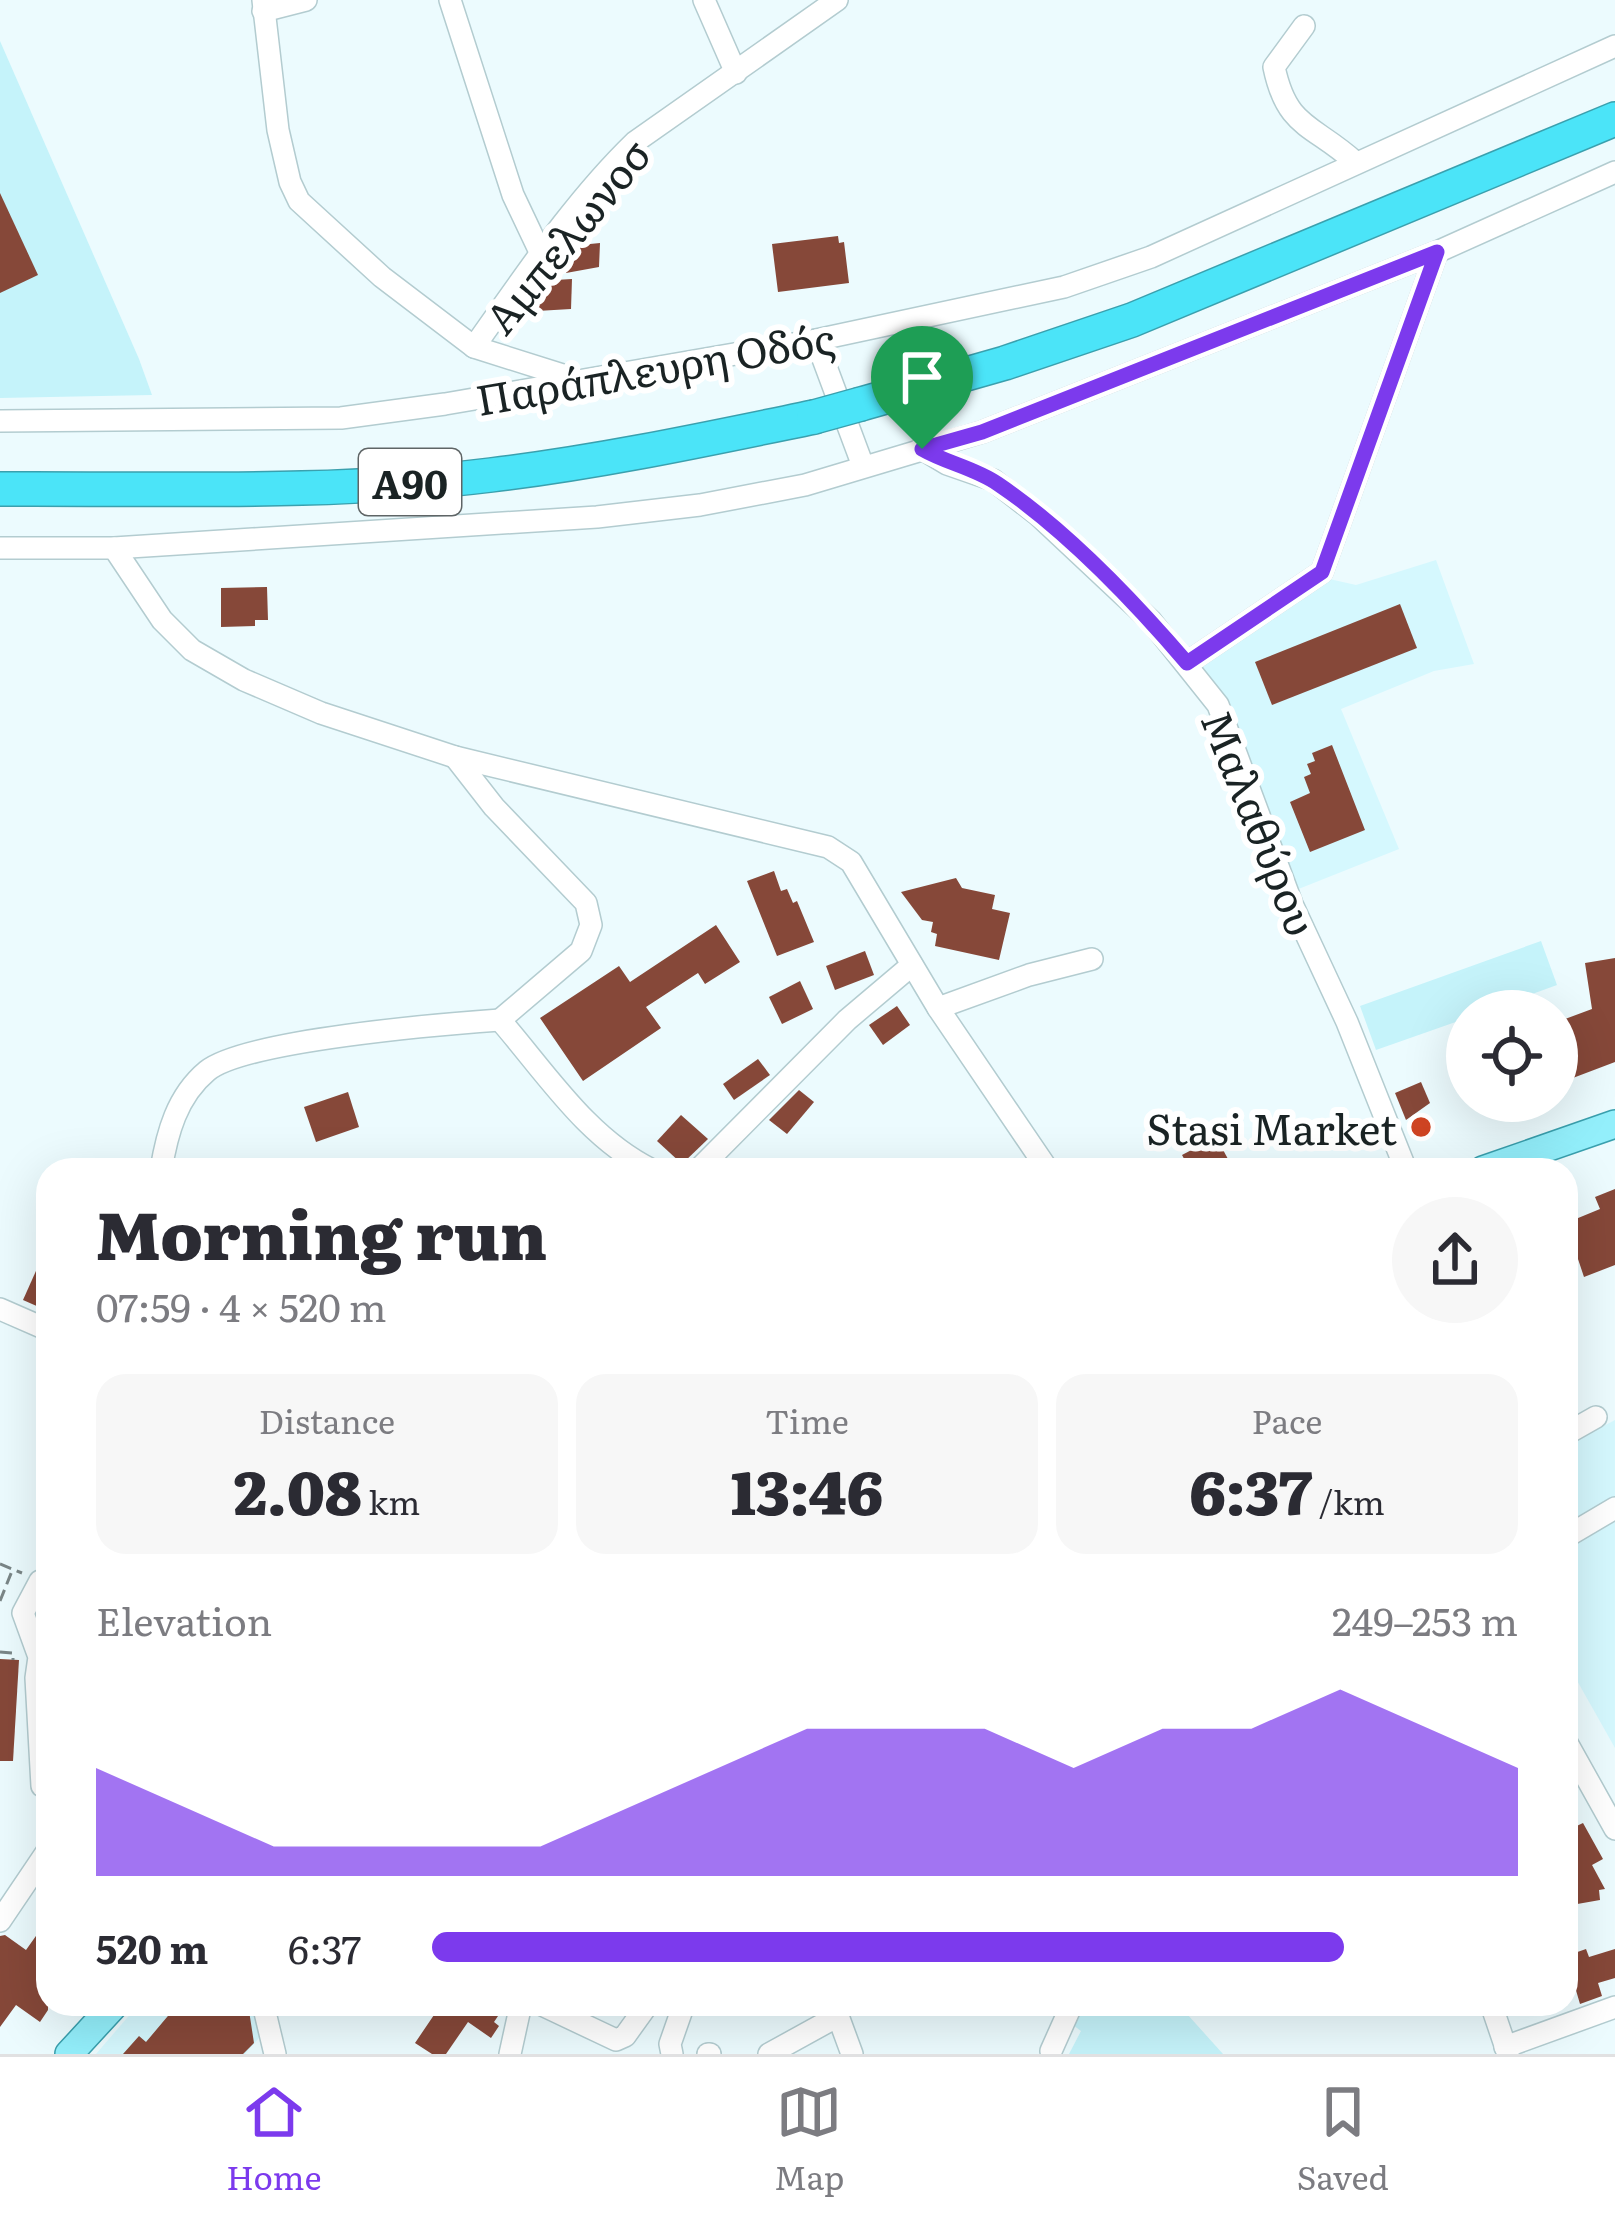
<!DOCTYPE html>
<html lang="en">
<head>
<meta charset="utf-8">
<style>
	body { margin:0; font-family:Literata,serif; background:#f7f7f7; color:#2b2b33; height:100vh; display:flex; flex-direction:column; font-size:45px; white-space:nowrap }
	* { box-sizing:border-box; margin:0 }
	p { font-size:39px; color:#7c7c81 }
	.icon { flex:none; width:66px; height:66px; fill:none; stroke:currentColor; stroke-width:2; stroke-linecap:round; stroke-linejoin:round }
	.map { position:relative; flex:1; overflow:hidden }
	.side { position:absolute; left:36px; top:1158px; width:1542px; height:858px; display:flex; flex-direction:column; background:#fff; border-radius:36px; box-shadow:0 12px 48px #0002 }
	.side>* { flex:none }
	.buttons { position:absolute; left:1446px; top:990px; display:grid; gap:24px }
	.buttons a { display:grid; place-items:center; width:132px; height:132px; border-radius:50%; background:#fff; box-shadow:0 12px 48px #0002; font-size:60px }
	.pin { position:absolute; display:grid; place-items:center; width:102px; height:102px; color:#fff; margin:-123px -51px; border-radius:50% 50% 50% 0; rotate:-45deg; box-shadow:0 0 12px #0007 }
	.pin .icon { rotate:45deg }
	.round { display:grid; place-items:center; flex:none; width:126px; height:126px; border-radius:63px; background:#f7f7f7 }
	.overview { display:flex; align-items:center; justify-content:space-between; height:204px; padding:0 60px }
	h1 { font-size:66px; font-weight:800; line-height:90px }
	.stats { display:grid; grid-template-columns:repeat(3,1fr); gap:18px; height:204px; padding:12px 60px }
	.stats div { display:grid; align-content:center; border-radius:30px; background:#f7f7f7; text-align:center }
	.stats b { font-size:60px; font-weight:800 }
	.stats small { font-size:33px; font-weight:400 }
	.stats p { font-size:33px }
	.chart { height:336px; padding:24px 60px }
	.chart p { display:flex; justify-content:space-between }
	.chart svg { width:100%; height:216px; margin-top:12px; fill:#7c3aed; opacity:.7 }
	ul { padding:0 60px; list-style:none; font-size:39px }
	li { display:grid; grid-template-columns:192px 144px 1fr; align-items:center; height:90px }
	li i { height:30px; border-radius:15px; background:#7c3aed }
	.tab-bar { display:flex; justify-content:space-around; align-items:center; height:168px; border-top:3px solid #e1e1e2; background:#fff; font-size:33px; color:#7c7c81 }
	.tab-bar a { display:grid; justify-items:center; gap:6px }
	.tab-bar .active { color:#7c3aed }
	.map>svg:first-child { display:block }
</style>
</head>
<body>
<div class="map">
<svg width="1615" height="2054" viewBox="0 0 1615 2054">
	<rect width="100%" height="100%" fill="#ecfbfe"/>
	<g fill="#d5f8fe">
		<polygon points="1436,560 1474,664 1434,671 1341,709 1399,849 1291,892 1194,666 1325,578 1356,585"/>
		<polygon points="1615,1420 1615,1748 1566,1661 1566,1446"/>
		<polygon points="139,2004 261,2004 266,2030 245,2054 96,2054"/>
	</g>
	<g fill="#c5f3fa">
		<polygon points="0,41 139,359 152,395 0,398"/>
		<polygon points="1541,941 1557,985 1486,1011 1467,1011 1467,1018 1376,1050 1360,1006"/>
		<polygon points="1072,2004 1178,2004 1223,2054 1069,2054 1081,2031 1065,2019"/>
	</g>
	<g fill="#864839">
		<polygon points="0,193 38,275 0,293"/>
		<polygon points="838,236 839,243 844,242 849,283 778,292 772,244"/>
		<polygon points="580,241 580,245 600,243 599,267 566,273 564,247 568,242"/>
		<polygon points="572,279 571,309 537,311 539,281"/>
		<polygon points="267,587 268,620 255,620 255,626 221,627 221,588"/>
		<polygon points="1400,604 1417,648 1272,705 1255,662"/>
		<polygon points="1332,745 1365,830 1310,852 1290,802 1310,793 1304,777 1311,774 1307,764 1315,761 1312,753"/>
		<polygon points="774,871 781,891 787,889 793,903 797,901 814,942 777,956 747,881"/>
		<polygon points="956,878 962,888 995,895 992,909 1010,913 999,960 935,946 937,934 931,932 933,922 922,920 901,892"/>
		<polygon points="716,925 740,962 705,984 698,973 646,1007 661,1028 583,1081 540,1018 619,966 630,982"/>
		<polygon points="865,951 874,975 835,990 826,966"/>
		<polygon points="1615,958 1615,1062 1557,1084 1557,1022 1592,1009 1585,963"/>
		<polygon points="800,981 813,1009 782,1024 769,997"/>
		<polygon points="897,1006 910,1025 883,1045 869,1025"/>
		<polygon points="758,1059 770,1075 734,1100 723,1084"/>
		<polygon points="1421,1082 1430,1103 1406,1120 1395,1093"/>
		<polygon points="799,1090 814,1102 787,1134 769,1120"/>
		<polygon points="348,1092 359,1127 316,1142 304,1107"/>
		<polygon points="681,1115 708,1139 682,1164 657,1141"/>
		<polygon points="1216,1137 1234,1170 1190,1170 1182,1155"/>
		<polygon points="1615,1189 1615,1265 1584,1277 1566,1223 1600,1209 1595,1197"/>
		<polygon points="48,1244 48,1311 23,1300"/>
		<polygon points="0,1659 19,1660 13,1761 0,1761"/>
		<polygon points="1583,1823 1603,1859 1592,1865 1605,1889 1599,1890 1600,1900 1566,1906 1566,1831"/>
		<polygon points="48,1919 48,2010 40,2022 16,2005 0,2027 0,1936 5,1935 26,1950"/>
		<polygon points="1586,1949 1589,1957 1615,1949 1615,1978 1598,1983 1602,1996 1580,2004 1566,1956"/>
		<polygon points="178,2004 248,2004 254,2043 243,2054 123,2054 139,2036 146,2042"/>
		<polygon points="449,2004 506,2004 494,2022 499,2026 491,2038 468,2022 446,2054 432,2054 415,2043 436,2012 441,2016"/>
	</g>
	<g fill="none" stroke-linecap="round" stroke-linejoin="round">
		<defs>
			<g id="minor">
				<polyline points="263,0 278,130 290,182 299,201 382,277 474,347 569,377"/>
				<polyline points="450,0 513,195 541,254"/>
				<polyline points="704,0 736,73"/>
				<polyline points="263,11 306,0"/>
				<path d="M 1304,26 L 1274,67 C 1287,129 1313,124 1355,162"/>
				<polyline points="816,340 863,466"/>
				<path d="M 474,347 C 524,277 573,202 635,142 L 837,0"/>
				<polyline points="0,421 341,418 445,404 816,340 1064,287 1151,257 1615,46"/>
				<polyline points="922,449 947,464 993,480 1038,515 1151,621 1218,705 1292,904 1347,1022 1406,1170"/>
				<polyline points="0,548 114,548 597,517 700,505 805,485 982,432 1437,252 1615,172"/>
				<polyline points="114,548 162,620 192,650 244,680 321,713 455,757 828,847 851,862 938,1008 1048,1170"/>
				<polyline points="1187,663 1322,572 1437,252"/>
				<path d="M 455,757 L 494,807 L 586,903 L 591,925 L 581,951 L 500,1020 C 546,1073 587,1138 652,1170"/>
				<polyline points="938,1008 1029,975 1092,959"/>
				<path d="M 161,1170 C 167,1133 177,1096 207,1071 C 245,1040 444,1024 500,1020"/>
				<polyline points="698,1170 847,1020 912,965"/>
				<polyline points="0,1309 48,1330"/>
				<polyline points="1566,1434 1596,1417"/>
				<polyline points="1566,1537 1615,1508"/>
				<polyline points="1566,1741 1615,1829"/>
				<polyline points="42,1786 36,1678 39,1657 23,1613 40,1581 48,1589"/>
				<polyline points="0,1921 48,1850"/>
				<polyline points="263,2004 275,2054"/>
				<polyline points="540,2004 616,2040 625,2036 648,2004"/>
				<polyline points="1491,2004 1508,2054"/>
				<polyline points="834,2005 852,2054"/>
				<polyline points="1505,2047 1615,2007"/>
				<polyline points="1051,2051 1072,2004"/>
				<polyline points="510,2054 521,2004"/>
				<polyline points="672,2054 670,2044 684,2004"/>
				<polyline points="708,2054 710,2054"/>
				<polyline points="769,2054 838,2016"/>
			</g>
			<g id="major">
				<polyline points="1483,1170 1615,1124"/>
				<polyline points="69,2054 115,2004"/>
			</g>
			<g id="highway">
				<polyline points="861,404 1005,363 1132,320 1615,119"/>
				<path d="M 0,489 C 163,488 329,495 491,475 C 600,462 707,439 814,417"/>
			</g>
		</defs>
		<use href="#minor" stroke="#b3ccd0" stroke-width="24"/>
		<use href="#major" stroke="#3aa0ae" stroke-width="30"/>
		<use href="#highway" stroke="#3aa0ae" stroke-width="36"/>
		<g stroke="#7a8687" stroke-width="3" stroke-dasharray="12 6" stroke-linecap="butt">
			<polyline points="0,1564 22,1573"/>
			<polyline points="0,1601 12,1571"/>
			<polyline points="0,1652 13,1653 13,1660"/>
		</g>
		<use href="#minor" stroke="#fff" stroke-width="21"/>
		<use href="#major" stroke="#93effb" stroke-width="27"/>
		<use href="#highway" stroke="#4be4f8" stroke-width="33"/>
		<defs>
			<polyline id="highway-bridge" points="814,417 861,404"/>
		</defs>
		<use href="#highway-bridge" stroke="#3aa0ae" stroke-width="36" stroke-linecap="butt"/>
		<use href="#highway-bridge" stroke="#4be4f8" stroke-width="33"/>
	</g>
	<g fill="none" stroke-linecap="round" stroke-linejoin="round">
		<defs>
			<path id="route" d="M 1437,252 L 1322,572 L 1187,663 C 1133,600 1066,530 998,484 C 975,468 946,463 922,449 L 982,432 Z"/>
		</defs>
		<use href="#route" stroke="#fff" stroke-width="24"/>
		<use href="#route" stroke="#7c3aed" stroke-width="15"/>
	</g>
	<circle fill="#ce4423" stroke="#fff" stroke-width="4.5" cx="1421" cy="1127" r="12"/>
	<g text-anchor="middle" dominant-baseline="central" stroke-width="12" stroke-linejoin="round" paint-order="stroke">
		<rect fill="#fff" stroke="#5f6566" stroke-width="3" x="359" y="449" width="102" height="66" rx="9"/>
		<g font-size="39" font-weight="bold" fill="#1a2324">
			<text x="410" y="482">Α90</text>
		</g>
		<g font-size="42" fill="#1a2324" stroke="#fff">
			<text transform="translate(566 235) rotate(-51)">Αμπελωνοσ</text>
			<text transform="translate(655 367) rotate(-10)">Παράπλευρη Οδός</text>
			<text transform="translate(1261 822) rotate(68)">Μαλαθύρου</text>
		</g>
		<g font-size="42" fill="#1a2324" stroke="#fff" text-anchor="end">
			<text x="1397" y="1127">Stasi Market</text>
		</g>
	</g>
</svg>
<div class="buttons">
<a><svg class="icon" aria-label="locate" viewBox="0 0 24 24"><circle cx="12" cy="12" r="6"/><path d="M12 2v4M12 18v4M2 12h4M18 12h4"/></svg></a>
</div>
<div class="pin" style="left:922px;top:449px;background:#1e9e55"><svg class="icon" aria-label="arrive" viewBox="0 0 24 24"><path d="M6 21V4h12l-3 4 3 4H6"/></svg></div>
<section class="side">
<div class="overview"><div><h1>Morning run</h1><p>07:59 · 4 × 520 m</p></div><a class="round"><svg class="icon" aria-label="share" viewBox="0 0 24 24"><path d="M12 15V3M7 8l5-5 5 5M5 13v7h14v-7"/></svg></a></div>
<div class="stats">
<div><p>Distance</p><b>2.08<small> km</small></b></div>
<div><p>Time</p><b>13:46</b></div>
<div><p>Pace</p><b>6:37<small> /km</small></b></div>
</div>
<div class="chart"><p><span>Elevation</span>249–253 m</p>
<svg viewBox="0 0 160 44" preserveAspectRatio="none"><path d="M0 44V22L10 30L20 38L30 38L40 38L50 38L60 30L70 22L80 14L90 14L100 14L110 22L120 14L130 14L140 6L150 14L160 22V44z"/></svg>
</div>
<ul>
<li><b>520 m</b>6:37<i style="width:84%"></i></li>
</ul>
</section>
</div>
<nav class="tab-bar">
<a class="active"><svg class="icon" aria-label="home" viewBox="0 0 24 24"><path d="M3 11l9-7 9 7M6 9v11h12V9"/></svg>Home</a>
<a><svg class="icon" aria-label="map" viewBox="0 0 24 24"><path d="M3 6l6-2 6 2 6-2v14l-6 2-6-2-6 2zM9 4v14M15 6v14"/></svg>Map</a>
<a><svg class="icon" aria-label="saved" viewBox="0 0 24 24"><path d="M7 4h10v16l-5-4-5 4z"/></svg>Saved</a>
</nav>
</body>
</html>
